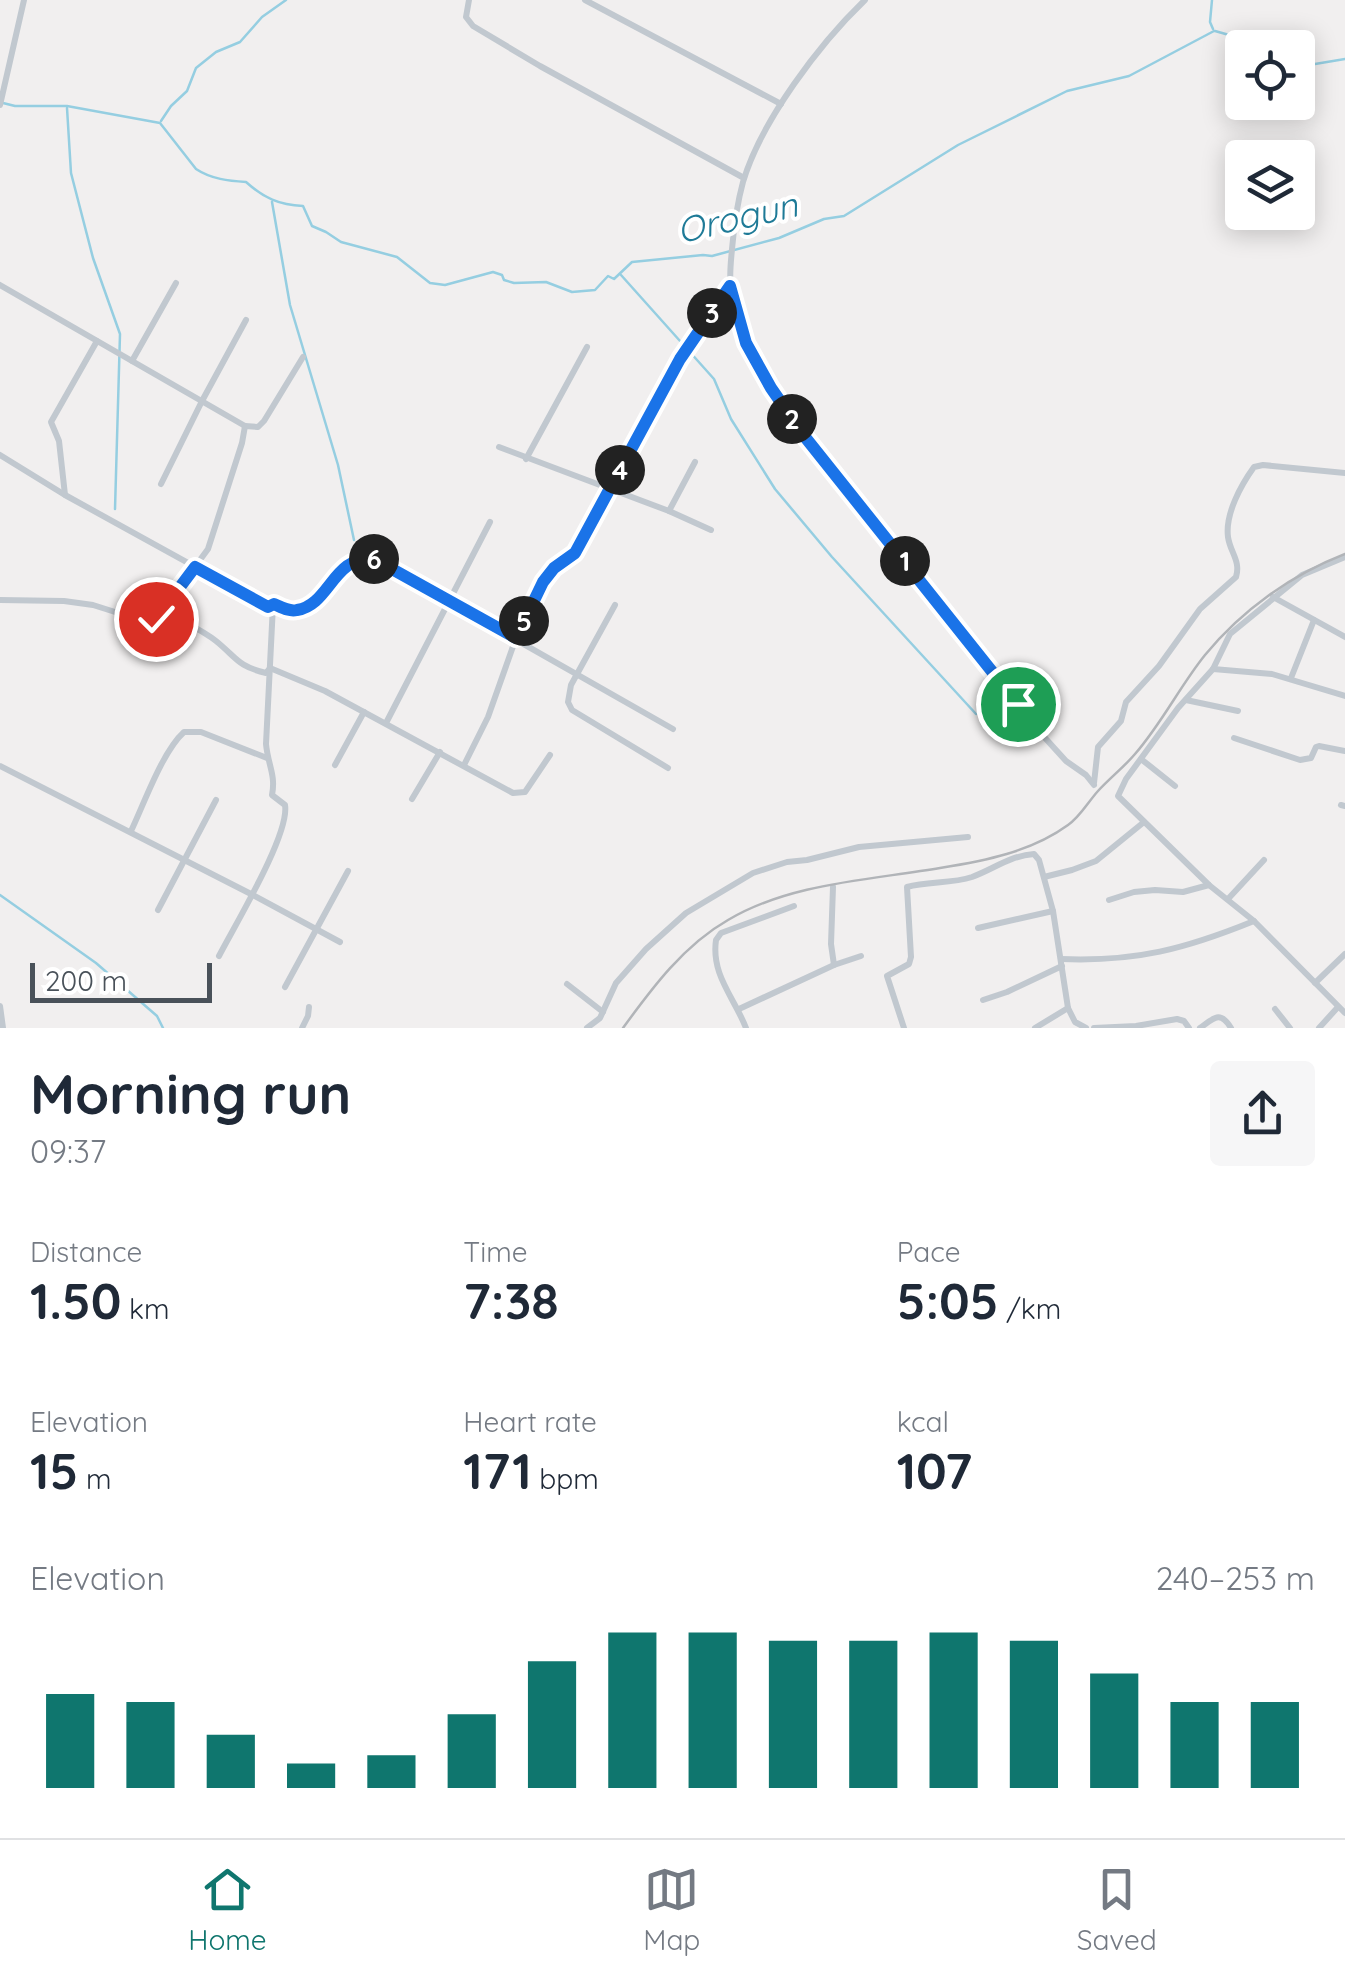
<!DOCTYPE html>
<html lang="en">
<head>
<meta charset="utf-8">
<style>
	body { margin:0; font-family:Quicksand,sans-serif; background:#f6f6f7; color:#1f2937; height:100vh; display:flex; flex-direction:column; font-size:38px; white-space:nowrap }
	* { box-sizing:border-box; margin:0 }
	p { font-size:32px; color:#747a83 }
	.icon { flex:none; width:55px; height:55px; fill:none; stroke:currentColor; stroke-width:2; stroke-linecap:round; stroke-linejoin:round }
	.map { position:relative; height:1028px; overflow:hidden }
	.details { display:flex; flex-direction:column; background:#fff; flex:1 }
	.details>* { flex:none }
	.fabs { position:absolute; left:1225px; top:30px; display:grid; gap:20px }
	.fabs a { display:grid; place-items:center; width:90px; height:90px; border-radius:10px; background:#fff; box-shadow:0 5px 25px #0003; font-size:50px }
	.scale { position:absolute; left:30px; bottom:25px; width:182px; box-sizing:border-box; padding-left:10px; border:5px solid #495159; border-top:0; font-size:28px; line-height:35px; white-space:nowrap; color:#495159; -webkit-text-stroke:8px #fff; paint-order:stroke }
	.pin { position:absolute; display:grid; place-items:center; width:85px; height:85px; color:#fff; margin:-42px; border:5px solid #fff; border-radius:50%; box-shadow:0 2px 10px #0007 }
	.km { position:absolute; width:50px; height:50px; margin:-25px; border-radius:50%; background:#222; color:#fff; font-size:28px; line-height:50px; text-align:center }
	.round { display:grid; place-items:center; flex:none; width:105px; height:105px; border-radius:10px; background:#f6f6f7 }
	.summary { display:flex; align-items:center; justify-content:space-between; height:170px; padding:0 30px }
	h1 { font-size:55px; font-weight:700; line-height:75px }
	.figures { display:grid; grid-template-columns:repeat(3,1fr); gap:15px; height:170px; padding:10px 30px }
	.figures div { display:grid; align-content:center }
	.figures b { font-size:50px; font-weight:700 }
	.figures small { font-size:28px; font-weight:400 }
	.figures p { font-size:28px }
	.chart { height:280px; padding:20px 30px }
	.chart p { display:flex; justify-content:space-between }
	.chart svg { width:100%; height:180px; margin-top:10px; stroke:#0f766e; stroke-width:6 }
	.tab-bar { display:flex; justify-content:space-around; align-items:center; height:140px; border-top:2px solid #e0e1e3; background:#fff; font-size:28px; color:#747a83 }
	.tab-bar a { display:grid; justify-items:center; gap:5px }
	.tab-bar .current { color:#0f766e }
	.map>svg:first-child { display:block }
</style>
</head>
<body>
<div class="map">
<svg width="1345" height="1028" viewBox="0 0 1345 1028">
	<rect width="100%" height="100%" fill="#f1efef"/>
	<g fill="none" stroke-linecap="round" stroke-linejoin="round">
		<g stroke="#95cee1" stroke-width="2.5">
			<polyline points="1212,0 1210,22 1213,29"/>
			<polyline points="1215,31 1275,48"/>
			<polyline points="1298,54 1315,64 1345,59"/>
			<path d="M 3,103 L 15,106 L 67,106 L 160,123 L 196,169 C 211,179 229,181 246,182 C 264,198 279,205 303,206 L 312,226 L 326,232 L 341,242 L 397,257 L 430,283 L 445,285 L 493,272 L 502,275 L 504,280 L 514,283 L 546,282 L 572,292 L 595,290 L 608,276 L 614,279 L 632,262 L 703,255 L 712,256 L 779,238 L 824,219 L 844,216 L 958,145 L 1067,91 L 1129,76 L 1214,31"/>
			<polyline points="67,108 71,173 93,258 120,334 115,509"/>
			<polyline points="161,121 171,106 187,91 196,68 216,52 240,42 262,17 286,0"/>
			<polyline points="272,202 290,305 338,465 354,540"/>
			<polyline points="621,275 714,379 731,419 775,489 832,557 976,714"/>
			<polyline points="0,895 96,963 157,1016 163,1028"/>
		</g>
		<g stroke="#c1c8cf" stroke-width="6">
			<polyline points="469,0 466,17 473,26 540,66 744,178"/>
			<polyline points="585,0 781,104"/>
			<path d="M 865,0 C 820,43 761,121 743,182 C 737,204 734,226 732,249 C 731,261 729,275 731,287 C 742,377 829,469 885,537 C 936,599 989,662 1036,728 L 1066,761 L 1086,775 L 1094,785"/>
			<polyline points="0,105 24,0"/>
			<polyline points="0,285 245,426"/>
			<polyline points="132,361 176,283"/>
			<polyline points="499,447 669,511 711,530"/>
			<path d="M 0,455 L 65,495 L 268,607 L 273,605 C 281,607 289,612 297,610 C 330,605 333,554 374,559 L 673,729"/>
			<polyline points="526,459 587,347"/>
			<polyline points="161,484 202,401 246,320"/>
			<polyline points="65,495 59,441 51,422 97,341"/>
			<polyline points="669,511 695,462"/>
			<polyline points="1345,557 1302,575 1230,634 1213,669 1178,708 1126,779 1118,796 1209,885 1254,921 1345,1013"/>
			<polyline points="1273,597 1345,637"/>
			<polyline points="0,600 64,601 93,605 153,624 208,549 242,443 245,426 258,427 264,421 303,357"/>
			<polyline points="615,605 571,685 568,702 572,710 668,768"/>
			<path d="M 179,619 C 192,626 205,632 216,641 C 237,658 237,666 266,673 L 270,668 L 325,691 L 513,793 L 525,792 L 550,755"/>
			<polyline points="1213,669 1272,674 1345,696"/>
			<polyline points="1291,678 1314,620"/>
			<polyline points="1186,700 1238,711"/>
			<polyline points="386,723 490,522"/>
			<polyline points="1234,738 1300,760 1311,758 1316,747 1319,746 1345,751"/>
			<polyline points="1141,759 1175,786"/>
			<polyline points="335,765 364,712"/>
			<polyline points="464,765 488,717 516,638 543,582 554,568 575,553 680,359 730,286"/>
			<polyline points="0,766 251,894 340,942"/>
			<path d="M 1094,783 L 1098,747 L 1121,721 L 1126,702 L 1159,666 L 1200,609 L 1236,577 C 1241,561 1230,552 1228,537 C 1225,514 1241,485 1254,467 L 1263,465 L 1345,473"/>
			<polyline points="412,799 440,752"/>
			<polyline points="1341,805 1345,806"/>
			<path d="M 131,831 C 144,804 162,752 184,732 L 201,732 L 267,758"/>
			<polyline points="1044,877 1072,870 1096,861 1144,822"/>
			<polyline points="833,887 831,944 834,965"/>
			<polyline points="1228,899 1264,860"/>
			<polyline points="1109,900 1134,892 1155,890 1183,892 1209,885"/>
			<polyline points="158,910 216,800"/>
			<polyline points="978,928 1053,911"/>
			<path d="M 219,956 C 235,925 290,834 285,805 L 272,795 C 276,775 268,765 266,744 L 273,605"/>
			<path d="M 1061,959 C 1136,962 1185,949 1254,921"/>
			<polyline points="1315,983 1345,954"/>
			<polyline points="567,984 603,1012"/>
			<polyline points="285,987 348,871"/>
			<polyline points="983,1000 1007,992 1062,966"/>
			<polyline points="0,1006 3,1028"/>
			<polyline points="739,1009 834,965 861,956"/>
			<polyline points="1275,1009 1290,1028"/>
			<polyline points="302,1028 308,1016 309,1007"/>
			<polyline points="587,1028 600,1018 616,983 646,949 686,913 753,873 787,862 807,860 859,847 968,837"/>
			<path d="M 746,1028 C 734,997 711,975 716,940 L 721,933 L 794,906"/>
			<path d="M 904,1028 L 887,976 L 909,964 L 911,957 L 907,887 C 928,881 951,884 972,877 C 994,869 1009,856 1034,854 L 1039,860 L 1053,911 L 1068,1008 L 1075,1022 L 1086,1028"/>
			<polyline points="1035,1028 1068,1008"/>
			<polyline points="1094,1028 1136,1026 1177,1019 1184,1021 1189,1028"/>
			<path d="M 1200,1028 C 1214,1018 1220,1010 1231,1028"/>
			<polyline points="1319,1028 1338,1007"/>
		</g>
		<path stroke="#b1b4b8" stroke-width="2.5" d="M 623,1028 C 652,988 684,945 728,920 C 790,883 870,880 940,868 C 984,861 1031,852 1068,825 C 1080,817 1088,802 1098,791 C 1110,778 1124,767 1135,754 C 1162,723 1180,686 1205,655 C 1242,610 1291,575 1345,554"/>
	</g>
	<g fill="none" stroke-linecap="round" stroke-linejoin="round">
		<defs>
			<path id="route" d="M 156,619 L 195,567 L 268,607 L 274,604 C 281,607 289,612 297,610 C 330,605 333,555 374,559 L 516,638 L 543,582 L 554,568 L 575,553 L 680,359 L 730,286 L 746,343 L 771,388 L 805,437 L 1018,704"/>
		</defs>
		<use href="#route" stroke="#fff" stroke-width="20"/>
		<use href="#route" stroke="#1a73e8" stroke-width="12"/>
	</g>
	<g text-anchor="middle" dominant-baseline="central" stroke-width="8" stroke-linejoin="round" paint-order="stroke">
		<g font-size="35" font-style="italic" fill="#1e7a97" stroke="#fff">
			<text transform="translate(737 217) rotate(-13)">Orogun</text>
		</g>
	</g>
</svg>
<div class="fabs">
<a><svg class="icon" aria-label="locate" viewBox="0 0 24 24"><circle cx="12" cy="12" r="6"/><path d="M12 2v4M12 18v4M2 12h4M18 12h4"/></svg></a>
<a><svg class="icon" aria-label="layers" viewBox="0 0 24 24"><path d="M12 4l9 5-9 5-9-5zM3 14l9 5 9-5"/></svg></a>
</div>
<div class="scale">200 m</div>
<div class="pin" style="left:1018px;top:704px;background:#1e9e55"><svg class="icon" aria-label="arrive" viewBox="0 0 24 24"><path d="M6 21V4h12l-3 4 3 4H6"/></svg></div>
<div class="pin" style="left:156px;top:619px;background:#d93025"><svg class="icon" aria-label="check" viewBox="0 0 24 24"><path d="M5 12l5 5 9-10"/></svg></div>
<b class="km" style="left:905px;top:561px">1</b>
<b class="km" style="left:792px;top:419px">2</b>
<b class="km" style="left:712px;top:313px">3</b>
<b class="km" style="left:620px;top:470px">4</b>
<b class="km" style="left:524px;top:621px">5</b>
<b class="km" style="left:374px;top:559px">6</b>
</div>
<section class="details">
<div class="summary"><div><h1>Morning run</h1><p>09:37</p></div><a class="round"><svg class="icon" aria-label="share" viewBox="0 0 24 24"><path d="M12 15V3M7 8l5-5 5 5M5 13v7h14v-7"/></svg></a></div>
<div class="figures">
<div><p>Distance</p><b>1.50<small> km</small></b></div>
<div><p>Time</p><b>7:38</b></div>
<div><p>Pace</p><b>5:05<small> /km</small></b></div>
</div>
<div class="figures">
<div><p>Elevation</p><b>15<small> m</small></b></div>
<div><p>Heart rate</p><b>171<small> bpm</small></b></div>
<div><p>kcal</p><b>107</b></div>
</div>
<div class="chart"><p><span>Elevation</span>240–253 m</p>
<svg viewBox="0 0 160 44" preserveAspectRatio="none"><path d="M5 44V21M15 44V23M25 44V31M35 44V38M45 44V36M55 44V26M65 44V13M75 44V6M85 44V6M95 44V8M105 44V8M115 44V6M125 44V8M135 44V16M145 44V23M155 44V23"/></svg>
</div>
</section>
<nav class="tab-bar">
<a class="current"><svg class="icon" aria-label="home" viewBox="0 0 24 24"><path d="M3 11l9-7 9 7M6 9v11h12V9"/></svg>Home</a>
<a><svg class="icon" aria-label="map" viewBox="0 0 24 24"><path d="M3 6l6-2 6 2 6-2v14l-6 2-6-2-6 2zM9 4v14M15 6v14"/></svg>Map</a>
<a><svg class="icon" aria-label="saved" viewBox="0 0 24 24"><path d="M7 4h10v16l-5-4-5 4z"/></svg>Saved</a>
</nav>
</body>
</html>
